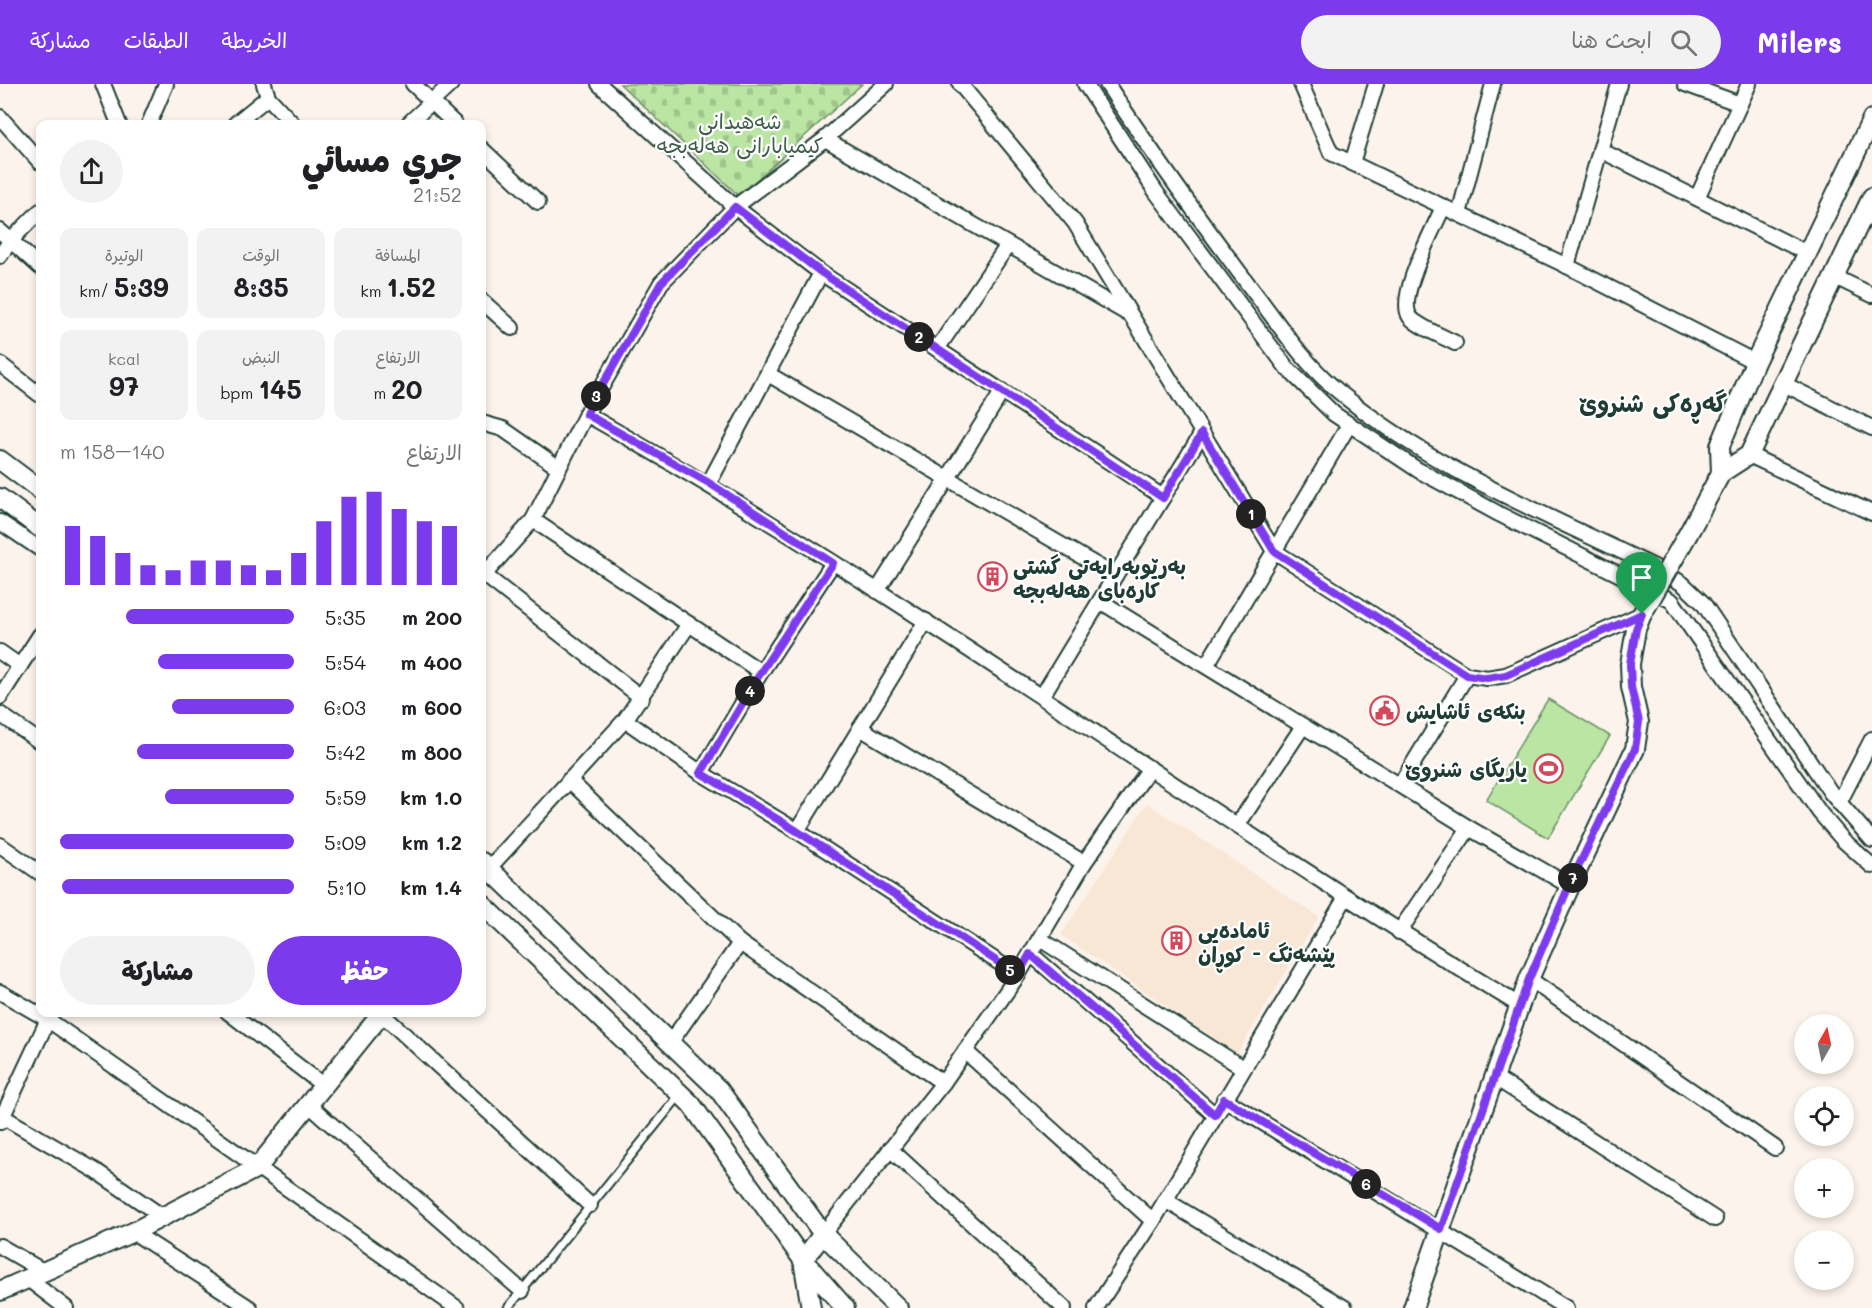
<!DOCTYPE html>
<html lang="ar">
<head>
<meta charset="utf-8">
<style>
	body { margin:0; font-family:Mali,"Playpen Sans Arabic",sans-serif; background:#f2f2f2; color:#202124; direction:rtl; height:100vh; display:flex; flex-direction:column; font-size:22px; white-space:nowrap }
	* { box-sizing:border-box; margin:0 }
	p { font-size:20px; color:#757577 }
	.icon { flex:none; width:33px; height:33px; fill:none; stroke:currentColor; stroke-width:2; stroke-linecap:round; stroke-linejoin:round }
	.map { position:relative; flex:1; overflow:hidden; direction:ltr }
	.details { position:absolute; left:36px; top:36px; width:450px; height:897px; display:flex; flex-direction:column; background:#fff; border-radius:12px; box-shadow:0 3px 9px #0003; direction:rtl }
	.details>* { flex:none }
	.needle { width:39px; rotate:9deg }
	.controls { position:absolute; left:1794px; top:930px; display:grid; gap:12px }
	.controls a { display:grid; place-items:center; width:60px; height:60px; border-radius:50%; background:#fff; box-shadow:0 3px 9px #0003; font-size:30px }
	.pin { position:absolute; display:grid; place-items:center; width:51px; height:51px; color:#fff; margin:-62px -26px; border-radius:50% 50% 50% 0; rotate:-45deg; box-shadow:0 0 6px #0007 }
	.pin .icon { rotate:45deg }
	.km { position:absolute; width:30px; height:30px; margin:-15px; border-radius:50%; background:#222; color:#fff; font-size:16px; line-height:30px; text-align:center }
	.round { display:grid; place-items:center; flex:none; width:63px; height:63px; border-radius:32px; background:#f2f2f2 }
	.summary { display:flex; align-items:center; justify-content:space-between; height:102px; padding:0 24px }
	h1 { font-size:33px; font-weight:800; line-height:45px }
	.stats { display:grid; grid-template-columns:repeat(3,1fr); gap:9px; height:102px; padding:6px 24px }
	.stats div { display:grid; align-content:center; border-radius:12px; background:#f2f2f2; text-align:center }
	.stats b { font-size:26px; font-weight:800 }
	.stats small { font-size:16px; font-weight:400 }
	.stats p { font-size:16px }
	.chart { height:168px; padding:12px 24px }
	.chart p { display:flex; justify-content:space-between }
	.chart svg { width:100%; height:108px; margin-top:6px; stroke:#7c3aed; stroke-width:6 }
	.action { display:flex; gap:12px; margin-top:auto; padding:12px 24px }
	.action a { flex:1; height:69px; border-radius:36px; background:#7c3aed; color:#fff; font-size:24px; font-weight:800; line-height:69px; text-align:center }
	.action a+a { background:#f2f2f2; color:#202124 }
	ul { padding:0 24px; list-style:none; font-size:20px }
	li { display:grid; grid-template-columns:96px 72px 1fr; align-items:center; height:45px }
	li i { height:15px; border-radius:8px; background:#7c3aed }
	header { display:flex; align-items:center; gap:36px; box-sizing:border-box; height:84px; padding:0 30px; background:#7c3aed; color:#fff }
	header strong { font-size:28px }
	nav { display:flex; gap:33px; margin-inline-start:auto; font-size:21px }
	.search { width:420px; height:54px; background:#f2f2f2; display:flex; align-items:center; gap:15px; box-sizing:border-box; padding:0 21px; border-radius:33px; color:#757577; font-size:22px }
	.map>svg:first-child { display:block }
</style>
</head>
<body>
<header>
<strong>Milers</strong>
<div class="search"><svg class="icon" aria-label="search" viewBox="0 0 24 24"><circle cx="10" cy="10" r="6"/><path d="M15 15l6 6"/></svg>ابحث هنا</div>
<nav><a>الخريطة</a><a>الطبقات</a><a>مشاركة</a></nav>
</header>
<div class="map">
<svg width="1872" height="1224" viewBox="0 0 1872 1224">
	<defs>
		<pattern id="cemetery-stones" width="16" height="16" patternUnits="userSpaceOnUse" patternTransform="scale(1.5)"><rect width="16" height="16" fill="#bbe5a2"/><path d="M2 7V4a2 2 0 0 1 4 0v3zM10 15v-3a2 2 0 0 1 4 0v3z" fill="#a0c58c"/></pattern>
	</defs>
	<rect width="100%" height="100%" fill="#fcf4ec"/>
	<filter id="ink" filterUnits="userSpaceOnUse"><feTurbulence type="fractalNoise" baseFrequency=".0167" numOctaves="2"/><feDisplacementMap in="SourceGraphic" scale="12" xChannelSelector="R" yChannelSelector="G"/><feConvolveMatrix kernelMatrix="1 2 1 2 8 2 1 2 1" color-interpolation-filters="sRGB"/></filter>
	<g filter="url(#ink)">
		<polygon fill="#f9e7d6" points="1147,719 1319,833 1237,970 1061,851"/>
		<polygon fill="#bbe5a2" stroke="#6d916b" stroke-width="1.5" points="1548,615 1610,652 1548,754 1486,716"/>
		<polygon fill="url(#cemetery-stones)" stroke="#6d916b" stroke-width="1.5" points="620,0 862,0 739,112"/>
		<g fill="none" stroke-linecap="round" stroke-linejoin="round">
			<defs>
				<polyline id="lane" points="508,1224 679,1012"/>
				<g id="street">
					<polyline points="103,0 119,40"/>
					<polyline points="413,0 455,40"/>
					<polyline points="599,0 735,123 821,189 1163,413"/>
					<polyline points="960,0 1075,139 1274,467 1467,591 1487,594 1506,591 1642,530"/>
					<polyline points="1085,0 1156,108 1287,284 1334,330 1418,386 1499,430 1672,517 1820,729 1843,756 1872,782"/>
					<path d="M 1107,0 C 1153,71 1203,140 1254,208 C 1279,240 1301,275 1332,302 C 1428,384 1549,431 1660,486 L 1683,500 L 1703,519 L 1831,709 L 1872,756"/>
					<polyline points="1301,0 1331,69 1567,182 1755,278"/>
					<polyline points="1685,0 1740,20"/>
					<polyline points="268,13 293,40"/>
					<polyline points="0,33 40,78"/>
					<polyline points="149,40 166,0"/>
					<polyline points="235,40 268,13 264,0"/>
					<polyline points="408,40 451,0"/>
					<polyline points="825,55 1130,231"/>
					<polyline points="482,65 538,118"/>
					<polyline points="1600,66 1807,169"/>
					<polyline points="1352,79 1376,0"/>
					<polyline points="1697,114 1749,0"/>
					<path d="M 1443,123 C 1434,145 1396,213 1410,233 C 1417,242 1444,253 1455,259"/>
					<polyline points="1459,130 1493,0"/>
					<polyline points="0,147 40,183"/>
					<polyline points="0,172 11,156 40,127"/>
					<polyline points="1567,182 1619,0"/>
					<polyline points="1835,193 1872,211"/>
					<polyline points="482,217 512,244"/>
					<polyline points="937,265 1008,161"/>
					<polyline points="0,280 40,311"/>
					<polyline points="768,290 1115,492"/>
					<polyline points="1784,300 1872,344"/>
					<path d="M 586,330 C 907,511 1204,730 1519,921"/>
					<polyline points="482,339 503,345 559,384"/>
					<polyline points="1749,371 1872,429"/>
					<polyline points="709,399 821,189"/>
					<polyline points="533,436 761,588"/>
					<polyline points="0,438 40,465"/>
					<polyline points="482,489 642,614"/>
					<polyline points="482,493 533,436 586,330 661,199 735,123 825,55 886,0"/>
					<polyline points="877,507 1002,308"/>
					<polyline points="1100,517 1469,744 1570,802"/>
					<polyline points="0,568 20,582"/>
					<polyline points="1206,582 1349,341"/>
					<polyline points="1042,612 1202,349"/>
					<polyline points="0,613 40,551"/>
					<polyline points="0,630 40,658"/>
					<polyline points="625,636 701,689 797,747 1018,891"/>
					<polyline points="860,644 1084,779"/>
					<polyline points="701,689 761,588 833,479"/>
					<polyline points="569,696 740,859 943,999"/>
					<polyline points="1400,701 1467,591"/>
					<polyline points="1839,719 1872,655"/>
					<polyline points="1237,742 1303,642"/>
					<polyline points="797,747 926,537"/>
					<polyline points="0,761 40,789"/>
					<polyline points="489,784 625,636 689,540"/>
					<polyline points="1399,848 1469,744"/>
					<polyline points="1040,855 1243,984"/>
					<polyline points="1031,870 1215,1031"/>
					<polyline points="1529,895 1775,1064"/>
					<polyline points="0,908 47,935 457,1224"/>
					<polyline points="228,928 324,1002"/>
					<polyline points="382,930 590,1121"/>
					<polyline points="670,959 740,859"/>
					<polyline points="965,967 1153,1137"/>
					<polyline points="1494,993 1715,1135"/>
					<polyline points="1224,1015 1566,1224"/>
					<polyline points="309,1021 522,1207"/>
					<polyline points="0,1031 96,1087 163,1133"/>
					<polyline points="0,1038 51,929"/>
					<polyline points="890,1065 1064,1224"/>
					<polyline points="1165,1116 1345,1224"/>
					<polyline points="133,1148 250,1224"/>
					<polyline points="823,1150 943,999 1018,891 1084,779 1150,684"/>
					<polyline points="0,1162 43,1187"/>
					<polyline points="28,1195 66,1224"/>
					<polyline points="1096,1224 1153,1137 1346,813"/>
				</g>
				<g id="secondary">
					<polyline points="0,376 40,406"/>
					<polyline points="1721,389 1720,362 1755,278 1872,35"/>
					<polyline points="0,414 40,444"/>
					<polyline points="1688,450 1721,389 1749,371 1872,113"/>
					<polyline points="482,778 719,1006 823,1150 898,1224"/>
					<polyline points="482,820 691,1020 803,1176 845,1224"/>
					<polyline points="0,1207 133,1148 257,1084 383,928"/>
					<polyline points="811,1224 803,1176 823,1150"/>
					<polyline points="1413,1224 1529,895 1570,802 1635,665 1639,638 1631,603 1630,580 1636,545 1642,530"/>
				</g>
			</defs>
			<use href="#lane" stroke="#1f3d34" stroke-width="11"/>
			<use href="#street" stroke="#1f3d34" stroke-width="18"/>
			<use href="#secondary" stroke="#1f3d34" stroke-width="22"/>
			<use href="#lane" stroke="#fff" stroke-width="7"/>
			<use href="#street" stroke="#fff" stroke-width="14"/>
			<use href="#secondary" stroke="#fff" stroke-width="18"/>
			<defs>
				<polyline id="secondary-bridge" points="1642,530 1688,450"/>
			</defs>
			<use href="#secondary-bridge" stroke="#1f3d34" stroke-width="22" stroke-linecap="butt"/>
			<use href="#secondary-bridge" stroke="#fff" stroke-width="18"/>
		</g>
	</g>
	<g fill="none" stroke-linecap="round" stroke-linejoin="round" filter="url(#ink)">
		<defs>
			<polygon id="route" points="735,123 822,189 1163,414 1202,349 1274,467 1467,591 1487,594 1506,591 1642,530 1636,545 1630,580 1631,603 1639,638 1635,665 1569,802 1529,895 1441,1145 1224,1015 1215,1031 1030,870 1018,891 797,747 701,689 761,588 833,479 709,399 586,330 661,199"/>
		</defs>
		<use href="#route" stroke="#fff" stroke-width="12"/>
		<use href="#route" stroke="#7c3aed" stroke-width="8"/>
	</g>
	<defs>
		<symbol id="building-ring" viewBox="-11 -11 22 22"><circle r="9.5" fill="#fff" stroke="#d1495b" stroke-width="1.5"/><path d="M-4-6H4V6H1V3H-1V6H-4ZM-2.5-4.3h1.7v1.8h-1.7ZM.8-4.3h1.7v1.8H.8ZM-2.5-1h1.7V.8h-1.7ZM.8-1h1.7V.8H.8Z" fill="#d1495b"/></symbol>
		<symbol id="civic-ring" viewBox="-11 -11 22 22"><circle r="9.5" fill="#fff" stroke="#d1495b" stroke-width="1.5"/><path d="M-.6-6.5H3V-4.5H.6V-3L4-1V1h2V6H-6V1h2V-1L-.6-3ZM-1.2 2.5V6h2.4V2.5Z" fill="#d1495b"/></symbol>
		<symbol id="stadium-ring" viewBox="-11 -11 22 22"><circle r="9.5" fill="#fff" stroke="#d1495b" stroke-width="1.5"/><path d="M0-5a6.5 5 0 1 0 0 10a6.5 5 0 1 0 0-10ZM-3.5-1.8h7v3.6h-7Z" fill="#d1495b"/></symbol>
	</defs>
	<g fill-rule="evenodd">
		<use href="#building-ring" x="976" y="476" width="33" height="33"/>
		<use href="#civic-ring" x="1368" y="610" width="33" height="33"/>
		<use href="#stadium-ring" x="1532" y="668" width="33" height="33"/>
		<use href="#building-ring" x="1160" y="840" width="33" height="33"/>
	</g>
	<g text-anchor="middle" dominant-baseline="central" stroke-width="4.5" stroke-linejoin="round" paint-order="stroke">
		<g font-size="21" fill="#3e5f4a" stroke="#fff">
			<text x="740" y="36">شەھیدانی<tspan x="740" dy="24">کیمیابارانی ھەلەبجە</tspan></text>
		</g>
		<g font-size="21" font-weight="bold" fill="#1f3d34" stroke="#fff" text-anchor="start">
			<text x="1013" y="481">بەرێوبەرایەتی گشتی<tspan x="1013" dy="24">کارەبای هەلەبجە</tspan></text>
			<text x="1406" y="626">بنکەی ئاشایش</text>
			<text x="1527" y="684" text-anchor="end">یاریگای شنروێ</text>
			<text x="1198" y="845">ئامادەیی<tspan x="1198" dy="24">پێشەنگ - کوڕان</tspan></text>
		</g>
		<g font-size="24" font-weight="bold" fill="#1f3d34" stroke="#fff">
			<text x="1653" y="318">گەڕەکی شنروێ</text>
		</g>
	</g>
</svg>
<div class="controls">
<a><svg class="needle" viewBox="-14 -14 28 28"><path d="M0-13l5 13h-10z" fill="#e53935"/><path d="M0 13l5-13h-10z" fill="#757577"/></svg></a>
<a><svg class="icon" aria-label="locate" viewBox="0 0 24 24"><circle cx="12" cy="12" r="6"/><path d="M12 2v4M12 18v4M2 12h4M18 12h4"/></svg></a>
<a>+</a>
<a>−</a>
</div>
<div class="pin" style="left:1642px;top:530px;background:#1e9e55"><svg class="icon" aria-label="arrive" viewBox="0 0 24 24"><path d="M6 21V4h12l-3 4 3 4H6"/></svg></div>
<b class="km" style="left:1251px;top:430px">1</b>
<b class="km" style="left:919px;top:253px">2</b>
<b class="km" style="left:596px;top:312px">3</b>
<b class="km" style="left:750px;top:607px">4</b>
<b class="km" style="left:1010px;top:886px">5</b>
<b class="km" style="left:1366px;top:1100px">6</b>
<b class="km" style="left:1573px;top:794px">7</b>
<section class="details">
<div class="summary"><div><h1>جري مسائي</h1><p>21:52</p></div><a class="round"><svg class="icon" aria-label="share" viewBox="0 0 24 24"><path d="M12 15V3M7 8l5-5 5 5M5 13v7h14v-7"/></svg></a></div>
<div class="stats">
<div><p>المسافة</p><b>1.52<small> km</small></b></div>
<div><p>الوقت</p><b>8:35</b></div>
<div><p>الوتيرة</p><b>5:39<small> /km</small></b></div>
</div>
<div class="stats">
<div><p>الارتفاع</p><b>20<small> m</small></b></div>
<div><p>النبض</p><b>145<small> bpm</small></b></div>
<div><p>kcal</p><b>97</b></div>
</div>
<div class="chart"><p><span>الارتفاع</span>140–158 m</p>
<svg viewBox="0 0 160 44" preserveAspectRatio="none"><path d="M5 44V20M15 44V24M25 44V31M35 44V36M45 44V38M55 44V34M65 44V34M75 44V36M85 44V38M95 44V31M105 44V18M115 44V8M125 44V6M135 44V13M145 44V18M155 44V20"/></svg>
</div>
<ul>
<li><b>200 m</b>5:35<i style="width:72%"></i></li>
<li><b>400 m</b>5:54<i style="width:58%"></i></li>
<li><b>600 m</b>6:03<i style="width:52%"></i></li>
<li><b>800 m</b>5:42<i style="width:67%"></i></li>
<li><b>1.0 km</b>5:59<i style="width:55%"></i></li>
<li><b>1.2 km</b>5:09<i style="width:100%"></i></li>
<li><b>1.4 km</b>5:10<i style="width:99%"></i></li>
</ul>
<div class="action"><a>حفظ</a><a>مشاركة</a></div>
</section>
</div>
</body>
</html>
